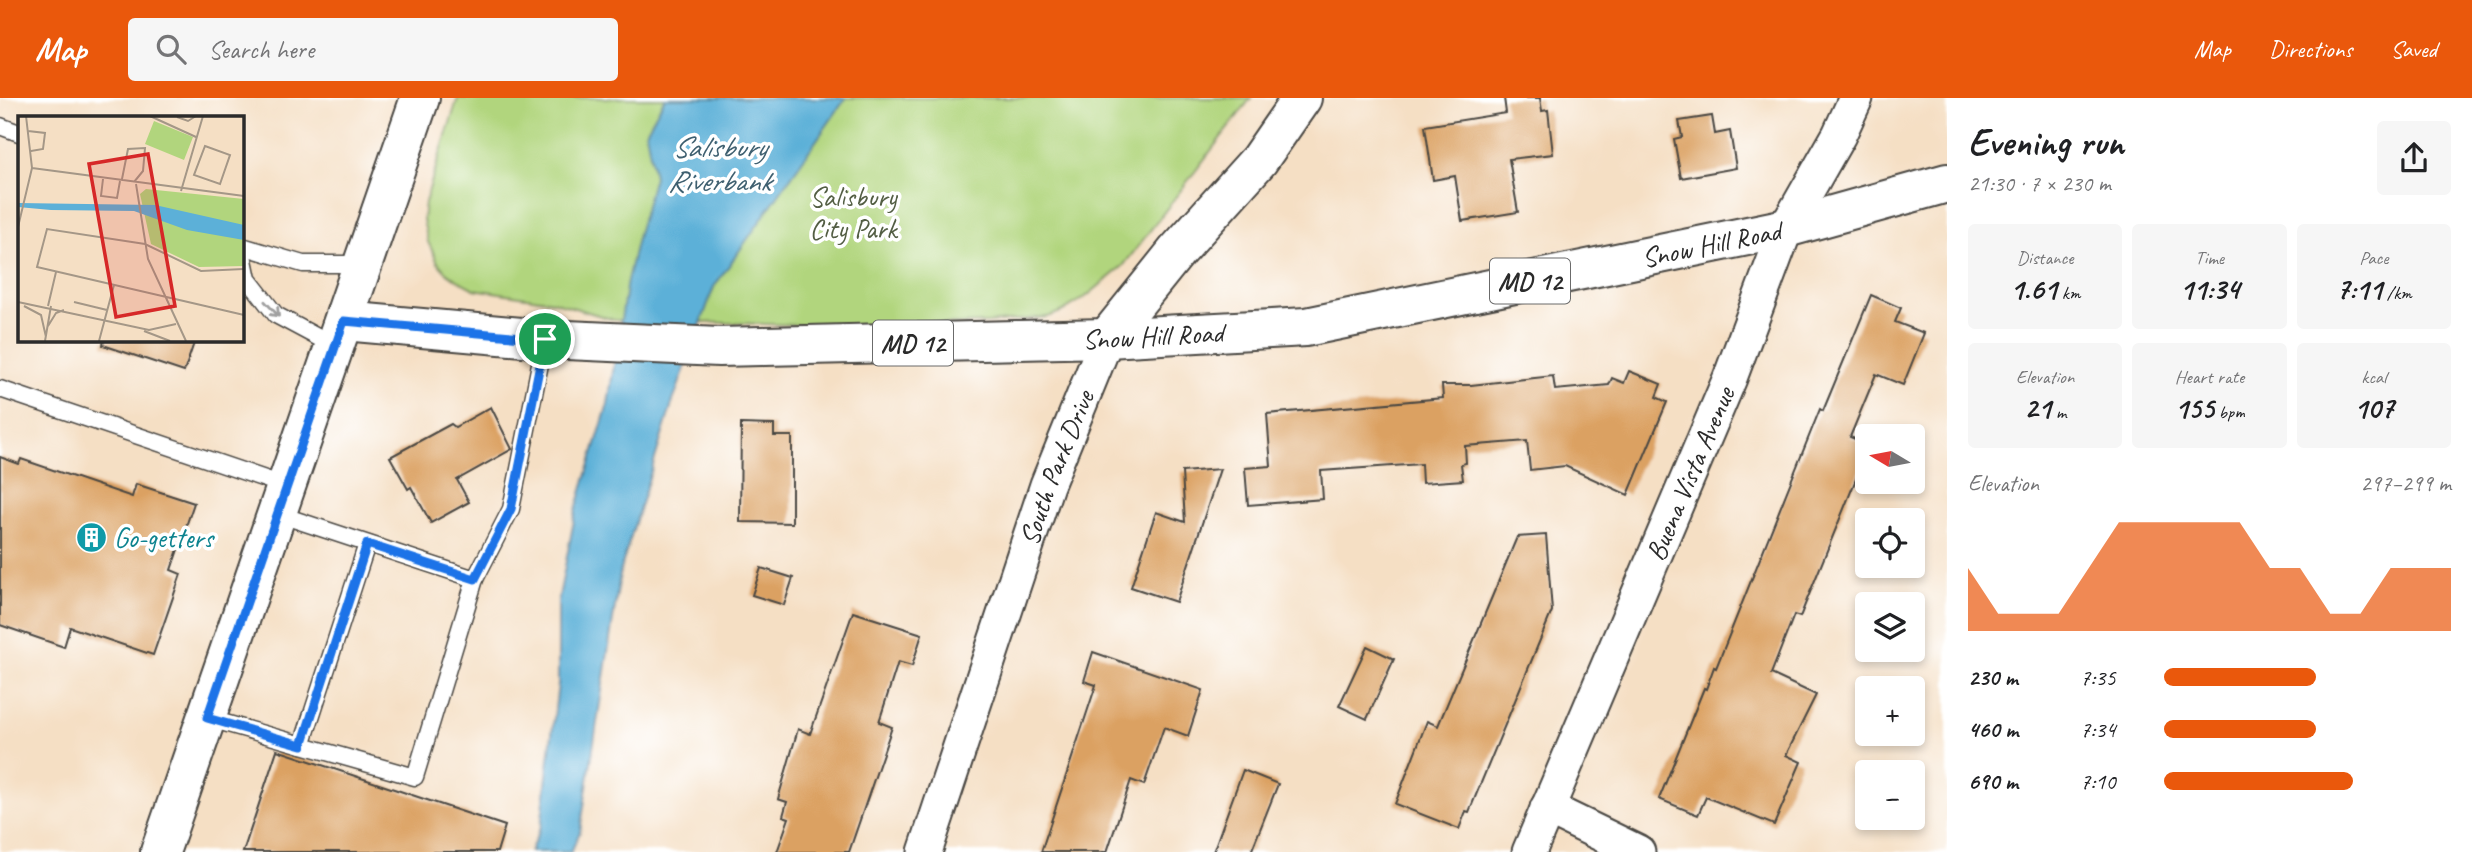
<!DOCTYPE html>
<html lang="en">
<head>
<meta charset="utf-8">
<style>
	body { margin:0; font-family:Caveat,sans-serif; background:#f6f6f6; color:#202124; height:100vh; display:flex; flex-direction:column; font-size:26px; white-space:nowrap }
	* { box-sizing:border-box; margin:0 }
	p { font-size:23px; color:#757577 }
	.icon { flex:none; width:38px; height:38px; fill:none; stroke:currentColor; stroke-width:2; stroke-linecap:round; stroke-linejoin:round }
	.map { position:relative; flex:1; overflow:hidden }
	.drawer { display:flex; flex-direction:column; background:#fff; width:525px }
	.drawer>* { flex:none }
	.needle { width:46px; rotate:280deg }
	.fabs { position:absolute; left:1855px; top:326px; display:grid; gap:14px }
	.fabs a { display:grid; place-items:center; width:70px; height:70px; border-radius:7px; background:#fff; box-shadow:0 4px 10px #0003; font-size:35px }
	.pin { position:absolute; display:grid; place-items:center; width:60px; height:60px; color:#fff; margin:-30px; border:4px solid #fff; border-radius:50%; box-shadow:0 2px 7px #0007 }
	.round { display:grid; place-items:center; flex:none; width:74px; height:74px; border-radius:7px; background:#f6f6f6 }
	.headline { display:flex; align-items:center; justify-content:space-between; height:119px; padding:0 21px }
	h1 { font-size:38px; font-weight:800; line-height:52px }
	.stats { display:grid; grid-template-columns:repeat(3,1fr); gap:10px; height:119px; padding:7px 21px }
	.stats div { display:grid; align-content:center; border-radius:7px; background:#f6f6f6; text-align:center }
	.stats b { font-size:30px; font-weight:800 }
	.stats small { font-size:19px; font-weight:400 }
	.stats p { font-size:19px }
	.chart { height:196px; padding:14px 21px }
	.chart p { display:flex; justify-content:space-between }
	.chart svg { width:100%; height:126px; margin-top:7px; fill:#ea580c; opacity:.7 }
	ul { padding:0 21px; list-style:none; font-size:23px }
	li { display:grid; grid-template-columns:112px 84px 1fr; align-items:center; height:52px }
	li i { height:18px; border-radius:9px; background:#ea580c }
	header { display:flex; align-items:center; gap:42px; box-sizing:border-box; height:98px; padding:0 35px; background:#ea580c; color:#fff }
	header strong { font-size:33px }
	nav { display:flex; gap:38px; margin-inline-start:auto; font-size:24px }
	.search { width:490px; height:63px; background:#f6f6f6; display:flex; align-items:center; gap:18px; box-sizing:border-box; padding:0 24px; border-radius:7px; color:#757577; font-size:26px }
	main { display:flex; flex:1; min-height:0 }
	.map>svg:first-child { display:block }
</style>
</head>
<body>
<header>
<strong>Map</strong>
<div class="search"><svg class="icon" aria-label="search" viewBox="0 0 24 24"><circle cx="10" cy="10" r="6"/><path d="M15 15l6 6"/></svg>Search here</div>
<nav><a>Map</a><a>Directions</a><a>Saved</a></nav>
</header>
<main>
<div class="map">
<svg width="1947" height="754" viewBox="0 0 1947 754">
	<rect width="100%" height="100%" fill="#fff"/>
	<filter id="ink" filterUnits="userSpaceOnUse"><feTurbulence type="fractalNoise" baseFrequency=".0143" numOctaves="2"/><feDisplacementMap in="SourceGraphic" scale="14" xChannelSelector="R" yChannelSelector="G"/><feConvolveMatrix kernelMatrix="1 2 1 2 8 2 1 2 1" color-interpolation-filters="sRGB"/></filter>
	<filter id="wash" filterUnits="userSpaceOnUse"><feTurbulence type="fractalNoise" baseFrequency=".00686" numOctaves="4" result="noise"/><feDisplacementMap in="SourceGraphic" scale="28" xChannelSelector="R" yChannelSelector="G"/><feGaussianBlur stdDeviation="1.57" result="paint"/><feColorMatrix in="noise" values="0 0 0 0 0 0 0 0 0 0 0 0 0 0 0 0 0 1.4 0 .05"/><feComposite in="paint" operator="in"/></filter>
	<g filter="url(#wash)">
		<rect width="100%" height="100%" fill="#f5dfc4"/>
		<polygon fill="#b1d57d" stroke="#6e8054" stroke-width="2" points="458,0 1251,0 1123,168 1087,198 1063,213 1048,219 989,225 879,229 614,222 552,203 474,191 459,183 446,174 438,165 428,144 423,122 425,104"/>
		<polygon fill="#5cb0d8" stroke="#446e82" stroke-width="2" points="665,0 846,0 714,189 672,306 621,470 580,734 571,754 530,754 541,728 558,586 558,504 576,412 608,306 627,183 638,136 654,79 646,34"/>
		<g id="blocks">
			<g fill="#dba162">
				<polygon points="1504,0 1540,0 1542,13 1548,12 1553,56 1509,61 1518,114 1462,123 1455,78 1433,82 1425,28 1506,15"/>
				<polygon points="1712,18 1715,36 1730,33 1736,70 1681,80 1674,41 1682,39 1679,23"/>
				<polygon points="1871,197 1901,210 1895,224 1924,235 1903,287 1876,276 1850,339 1867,346 1867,354 1800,519 1794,517 1771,576 1816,597 1786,657 1801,664 1774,727 1706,699 1698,717 1659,701 1704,590 1706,591 1714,569 1716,570 1820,311 1823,313"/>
				<polygon points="104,242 195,242 184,274 103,247"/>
				<polygon points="1629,273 1661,286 1656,299 1667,304 1628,397 1565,368 1530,372 1527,343 1465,348 1466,365 1461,366 1463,382 1422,385 1421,366 1321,373 1323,401 1248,407 1245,370 1271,368 1267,316 1443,300 1442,287 1471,287 1553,278 1555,292 1609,287 1612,280 1624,285"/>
				<polygon points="491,309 512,351 457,382 469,404 431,425 411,389 408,391 390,359 451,326 455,329"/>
				<polygon points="741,326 774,327 774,338 792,338 792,425 740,424"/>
				<polygon points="0,359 19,366 21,361 132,399 136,386 194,405 171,472 181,476 153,557 70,529 64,549 0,527"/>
				<polygon points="1220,371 1176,504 1131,489 1156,414 1185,424 1182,374"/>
				<polygon points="1546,437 1552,513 1469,714 1466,713 1459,731 1395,706 1427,623 1438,628 1517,439"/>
				<polygon points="761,470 793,480 784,507 752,497"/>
				<polygon points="853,514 922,536 912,568 898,564 879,624 892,629 849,754 777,754 789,720 783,718 787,704 778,701 798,631 810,636"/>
				<polygon points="1367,548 1394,561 1367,621 1339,608"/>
				<polygon points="1093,554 1203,592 1188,638 1164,629 1144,687 1131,682 1107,754 1041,754 1096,587 1084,583"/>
				<polygon points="277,652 505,728 497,754 243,754"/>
				<polygon points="1243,672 1278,686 1251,754 1213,754"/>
			</g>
		</g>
	</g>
	<g filter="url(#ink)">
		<use href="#blocks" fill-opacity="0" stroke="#494642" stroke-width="2"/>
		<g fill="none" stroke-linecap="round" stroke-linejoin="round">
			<defs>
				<g id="lane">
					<polyline points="0,28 19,35"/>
					<polyline points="242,148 303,166 362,166"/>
					<polyline points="242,152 248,181 276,217 334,248"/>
					<polyline points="0,291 286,388"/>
					<polyline points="475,481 511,411 545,241"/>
					<polyline points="207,620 415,679 475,481 278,416"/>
					<polyline points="302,647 367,446"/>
				</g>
				<g id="street">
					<polyline points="1547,710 1638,754"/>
					<path id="s1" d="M 925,754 L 1047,387 L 1107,240"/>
					<path id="s2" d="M 1529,754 L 1730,280 L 1786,130 L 1839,37 L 1856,0"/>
				</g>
				<polyline id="secondary" points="1107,240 1177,153 1259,62 1302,0"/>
				<g id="primary">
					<path id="s3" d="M 344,223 L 545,241 L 719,249 L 1107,240 L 1306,229 L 1786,130 L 1947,85"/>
					<polyline points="160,754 420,0"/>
				</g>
			</defs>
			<use href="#lane" stroke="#494642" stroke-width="19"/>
			<use href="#street" stroke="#494642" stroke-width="37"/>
			<use href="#secondary" stroke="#494642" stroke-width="42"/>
			<use href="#primary" stroke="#494642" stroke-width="42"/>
			<use href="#lane" stroke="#fff" stroke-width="16"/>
			<use href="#street" stroke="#fff" stroke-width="33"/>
			<use href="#secondary" stroke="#fff" stroke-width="38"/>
			<use href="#primary" stroke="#fff" stroke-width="38"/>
		</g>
		<defs><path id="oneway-shaft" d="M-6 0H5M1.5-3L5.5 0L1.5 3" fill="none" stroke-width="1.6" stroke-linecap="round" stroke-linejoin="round" transform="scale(1.75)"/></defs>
		<use stroke="#a0a0a0" href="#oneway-shaft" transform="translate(272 211) rotate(47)"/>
	</g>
	<g fill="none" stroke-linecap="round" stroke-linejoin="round" filter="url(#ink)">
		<defs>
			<polygon id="route" points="344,223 545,241 511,411 475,481 367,446 302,647 207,620"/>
		</defs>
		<use href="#route" stroke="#fff" stroke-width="14"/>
		<use href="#route" stroke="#1a73e8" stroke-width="9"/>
	</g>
	<defs>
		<symbol id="building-disc" viewBox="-11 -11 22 22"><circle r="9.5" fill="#0f9aa8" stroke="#fff"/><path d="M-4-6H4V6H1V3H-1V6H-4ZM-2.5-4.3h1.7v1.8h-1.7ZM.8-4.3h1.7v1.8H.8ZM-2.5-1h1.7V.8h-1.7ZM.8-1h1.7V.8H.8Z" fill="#fff"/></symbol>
	</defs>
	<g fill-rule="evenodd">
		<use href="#building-disc" x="74" y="422" width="35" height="35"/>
	</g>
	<g text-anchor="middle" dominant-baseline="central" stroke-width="7" stroke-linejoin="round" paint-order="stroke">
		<g fill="#fff" stroke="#6b6b6b" stroke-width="2">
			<rect x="1490" y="160.5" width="80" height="45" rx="5"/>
			<rect x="873" y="222.5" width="80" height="45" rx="5"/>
		</g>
		<g font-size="26" font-weight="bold" fill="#2b2b2b">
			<text x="1530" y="183">MD 12</text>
			<text x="913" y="245">MD 12</text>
		</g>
		<g font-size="28" fill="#535e44" stroke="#fff">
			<text x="853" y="98">Salisbury<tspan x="853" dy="32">City Park</tspan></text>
		</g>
		<g font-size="28" fill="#2b2b2b" stroke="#fff">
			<text stroke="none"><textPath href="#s3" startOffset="1377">Snow Hill Road</textPath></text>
			<text stroke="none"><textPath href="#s3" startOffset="810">Snow Hill Road</textPath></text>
			<text stroke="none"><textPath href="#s1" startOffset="406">South Park Drive</textPath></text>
			<text stroke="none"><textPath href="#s2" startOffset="411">Buena Vista Avenue</textPath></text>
		</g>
		<g font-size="28" fill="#0d838f" stroke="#fff" text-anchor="start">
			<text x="114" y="439">Go-getters</text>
		</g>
		<g font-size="30" font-style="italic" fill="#3f6070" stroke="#fff">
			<text x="719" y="49">Salisbury<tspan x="719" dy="34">Riverbank</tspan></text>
		</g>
	</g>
	<g transform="translate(18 18)">
		<rect width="226" height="226" fill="#f5dfc4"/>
		<path d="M 136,5 L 175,21 L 166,44 L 127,28 ZM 128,73 L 226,83 L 226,150 L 181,151 L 133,128 L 122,78 Z" fill="#b1d57d"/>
		<path d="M 0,87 L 137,89 L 226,109 L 226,124 L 169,114 L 116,95 L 33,94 L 0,91 Z" fill="#5cb0d8"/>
		<path fill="none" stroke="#a49787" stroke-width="2" d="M 132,0 L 178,21M 159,1 L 170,5 L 178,0M 10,15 L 27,17 L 25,33 L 13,35M 187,30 L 212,39 L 202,68 L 176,59 ZM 14,52 L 226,80M 85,63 L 83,80 L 99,82 L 102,65M 104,63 L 110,33 L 127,32 L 125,55 L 116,66M 118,68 L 130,143 L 168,225M 163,75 L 185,0M 0,111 L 14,52 L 8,0M 226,153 L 183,155 L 127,128 L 29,113 L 19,151 L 226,199M 0,186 L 131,214 L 158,208M 56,186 L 89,194M 6,190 L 23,199 L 28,221M 30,190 L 38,156M 30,210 L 38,197 L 46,194M 126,215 L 152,225M 27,225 L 33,190M 81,225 L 96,169"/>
		<path fill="#d62828" fill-opacity="0.15" stroke="#d62828" stroke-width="3.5" d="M 130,38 L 157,190 L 98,201 L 71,48 Z"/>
		<rect width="226" height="226" fill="none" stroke="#2b2b2b" stroke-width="3.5"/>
	</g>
</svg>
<div class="fabs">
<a><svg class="needle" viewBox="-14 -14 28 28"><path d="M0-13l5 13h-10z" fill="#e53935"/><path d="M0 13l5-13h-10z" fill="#757577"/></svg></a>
<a><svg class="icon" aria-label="locate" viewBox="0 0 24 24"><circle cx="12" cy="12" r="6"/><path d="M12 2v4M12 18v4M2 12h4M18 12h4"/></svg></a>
<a><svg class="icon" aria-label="layers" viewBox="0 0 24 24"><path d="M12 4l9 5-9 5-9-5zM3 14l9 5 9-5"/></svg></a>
<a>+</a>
<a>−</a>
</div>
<div class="pin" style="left:545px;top:241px;background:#1e9e55"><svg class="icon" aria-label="arrive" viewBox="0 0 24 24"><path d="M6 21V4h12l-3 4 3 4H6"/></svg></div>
</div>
<section class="drawer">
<div class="headline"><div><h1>Evening run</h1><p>21:30 · 7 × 230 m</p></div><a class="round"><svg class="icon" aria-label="share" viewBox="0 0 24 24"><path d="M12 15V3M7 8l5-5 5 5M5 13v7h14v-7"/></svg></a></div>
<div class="stats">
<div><p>Distance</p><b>1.61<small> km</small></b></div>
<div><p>Time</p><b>11:34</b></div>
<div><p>Pace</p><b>7:11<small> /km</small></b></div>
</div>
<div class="stats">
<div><p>Elevation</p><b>21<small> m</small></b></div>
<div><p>Heart rate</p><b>155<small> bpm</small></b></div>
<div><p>kcal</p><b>107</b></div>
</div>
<div class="chart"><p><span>Elevation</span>297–299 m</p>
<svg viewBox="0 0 160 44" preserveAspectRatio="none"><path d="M0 44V22L10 38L20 38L30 38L40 22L50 6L60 6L70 6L80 6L90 6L100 22L110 22L120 38L130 38L140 22L150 22L160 22V44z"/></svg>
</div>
<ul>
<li><b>230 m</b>7:35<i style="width:53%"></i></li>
<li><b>460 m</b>7:34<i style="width:53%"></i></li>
<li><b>690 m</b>7:10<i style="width:66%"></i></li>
</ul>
</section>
</main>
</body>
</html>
